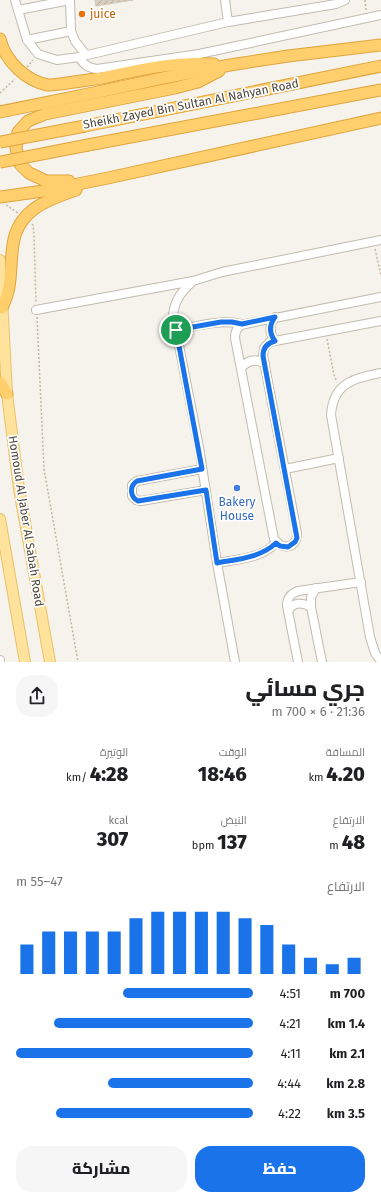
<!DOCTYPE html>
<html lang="ar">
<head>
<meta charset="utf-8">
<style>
	body { margin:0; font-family:"Fira Sans",Cairo,sans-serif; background:#f6f6f6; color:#202124; direction:rtl; height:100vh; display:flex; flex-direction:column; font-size:15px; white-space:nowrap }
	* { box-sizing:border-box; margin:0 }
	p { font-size:13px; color:#757577 }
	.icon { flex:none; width:22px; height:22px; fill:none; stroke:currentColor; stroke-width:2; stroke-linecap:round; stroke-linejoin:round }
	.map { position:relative; height:662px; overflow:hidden; direction:ltr }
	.details { display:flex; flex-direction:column; background:#fff; flex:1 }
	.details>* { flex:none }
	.pin { position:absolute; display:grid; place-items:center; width:34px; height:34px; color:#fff; margin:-17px; border:2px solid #fff; border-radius:50%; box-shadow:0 1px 4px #0007 }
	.round { display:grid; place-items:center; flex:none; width:42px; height:42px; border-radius:16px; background:#f6f6f6 }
	.overview { display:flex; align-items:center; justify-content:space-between; height:68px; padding:0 16px }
	h1 { font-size:22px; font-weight:800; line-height:30px }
	.metrics { display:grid; grid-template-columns:repeat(3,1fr); gap:6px; height:68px; padding:4px 16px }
	.metrics div { display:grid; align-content:center }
	.metrics b { font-size:20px; font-weight:800 }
	.metrics small { font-size:11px; font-weight:400 }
	.metrics p { font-size:11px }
	.chart { height:112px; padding:8px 16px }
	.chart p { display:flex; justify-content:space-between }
	.chart svg { width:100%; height:72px; margin-top:4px; stroke:#1a73e8; stroke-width:6 }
	.primary-button { display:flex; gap:8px; margin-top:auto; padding:8px 16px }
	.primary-button a { flex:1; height:46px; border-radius:16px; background:#1a73e8; color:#fff; font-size:16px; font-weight:800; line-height:46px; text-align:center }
	.primary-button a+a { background:#f6f6f6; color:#202124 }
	ul { padding:0 16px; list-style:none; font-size:13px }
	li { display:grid; grid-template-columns:64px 48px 1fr; align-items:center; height:30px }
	li i { height:10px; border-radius:5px; background:#1a73e8 }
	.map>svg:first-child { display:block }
</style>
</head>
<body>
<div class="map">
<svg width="381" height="662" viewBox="0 0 381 662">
	<defs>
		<pattern id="building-hatch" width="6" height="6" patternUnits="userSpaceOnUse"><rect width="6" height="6" fill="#d8cfc1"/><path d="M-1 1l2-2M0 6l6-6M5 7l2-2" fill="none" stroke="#b1aa9e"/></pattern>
	</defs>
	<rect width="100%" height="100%" fill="#f6f3ec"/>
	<polygon fill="url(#building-hatch)" stroke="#d3c7b4" points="95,0 133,0 96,6"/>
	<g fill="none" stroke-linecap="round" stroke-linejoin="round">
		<defs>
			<g id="minor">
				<polyline points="15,0 27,40 38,54 57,60 79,57 228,22 336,4 345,0"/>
				<polyline points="70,0 71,31"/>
				<polyline points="225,0 228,22"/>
				<polyline points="18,10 70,0"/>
				<polyline points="27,40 71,31 75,41 86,55"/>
				<path d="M 79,57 C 84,65 88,68 97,69 L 199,54 L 381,15"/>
				<path d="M 193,281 C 182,291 175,299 173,315 L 199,447 L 217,563 L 235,662"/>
				<path d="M 381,297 L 245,324 C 238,325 235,331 235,338 L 274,539 L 280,545 C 290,549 297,544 297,533 L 263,356 L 264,348 L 270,342 L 381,321"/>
				<polyline points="36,310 193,281 222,272 381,240"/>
				<path d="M 176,330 C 197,326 221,319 242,324"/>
				<path d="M 275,341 C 269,333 269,325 275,317"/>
				<path d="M 241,368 C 248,360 256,358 265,364"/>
				<path d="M 381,373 C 354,378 333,383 331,415 L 370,637 L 375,653 L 381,661"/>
				<polyline points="202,469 137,481 132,485 132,496 136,500 141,501 206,490"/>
				<polyline points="285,469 339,458"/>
				<path d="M 217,563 C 238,559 260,559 276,543"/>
				<polyline points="316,588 311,597 311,607 322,662"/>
				<path d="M 288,611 C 293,602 302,602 311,607"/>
				<polyline points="0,660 0,662"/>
				<path d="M 298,662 L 287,606 C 287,598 290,594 298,591 L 361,582"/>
			</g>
			<g id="major">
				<polyline points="0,260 7,394 19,489 50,662"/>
				<polyline points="0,519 25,662"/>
			</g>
			<g id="highway">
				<path d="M 0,39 C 5,61 26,81 48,85 C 52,85 57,84 60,84 C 75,82 88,80 102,78 C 138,70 177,61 214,64"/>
				<polyline points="0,112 93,93 163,78 230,65 288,56 381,45"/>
				<polyline points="85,126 381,66"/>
				<polyline points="88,145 381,90"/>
				<polyline points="69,181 46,181 29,173 20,164 16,148 18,132 28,121 45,114 175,88 198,82 219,71"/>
				<polyline points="0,197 43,191 108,178 381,118"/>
				<path d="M 2,308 C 5,301 8,294 9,287 C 14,257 6,230 34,209 C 46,200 62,195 76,190"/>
				<polyline points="0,382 7,394"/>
			</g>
		</defs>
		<use href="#minor" stroke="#c2bbae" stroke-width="10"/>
		<use href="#major" stroke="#e6c16a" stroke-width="12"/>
		<use href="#highway" stroke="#e0a43c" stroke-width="13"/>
		<g stroke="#c4b79f" stroke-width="1.5" stroke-dasharray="2 2" stroke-linecap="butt">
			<polyline points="365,0 366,10"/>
			<polyline points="27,67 33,60"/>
			<polyline points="0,93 15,79"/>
			<polyline points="6,205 18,213"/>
			<polyline points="32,224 33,225 34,236 36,303"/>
			<polyline points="375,249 381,275"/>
			<polyline points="37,317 44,469 78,662"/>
			<polyline points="327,339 334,375 337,382"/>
		</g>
		<use href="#minor" stroke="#fff" stroke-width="8"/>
		<use href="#major" stroke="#ffe39c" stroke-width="10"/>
		<use href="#highway" stroke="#ffcf6e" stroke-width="11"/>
		<defs>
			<g id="highway-bridge">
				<polyline points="0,142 85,126"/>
				<polyline points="0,162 88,145"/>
			</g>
		</defs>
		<use href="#highway-bridge" stroke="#e0a43c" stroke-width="13" stroke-linecap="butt"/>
		<use href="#highway-bridge" stroke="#ffcf6e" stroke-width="11"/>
	</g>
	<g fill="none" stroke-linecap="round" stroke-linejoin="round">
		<defs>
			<path id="route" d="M 275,317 C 269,325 269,333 275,341 C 267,343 263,348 263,356 L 297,538 L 295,542 L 288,547 L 280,546 L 276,543 C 260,558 238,559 217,563 L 206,490 L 138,501 C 130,497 129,486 137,481 L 202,469 L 176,330 L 221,322 L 232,322 L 242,324 Z"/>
		</defs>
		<use href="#route" stroke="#fff" stroke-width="8"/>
		<use href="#route" stroke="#1a73e8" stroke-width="5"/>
	</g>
	<circle fill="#e8710a" stroke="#fff" stroke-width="1.5" cx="82" cy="14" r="4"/>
	<circle fill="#3f7fe0" stroke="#fff" stroke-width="1.5" cx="237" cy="488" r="4"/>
	<g text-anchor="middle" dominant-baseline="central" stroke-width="3.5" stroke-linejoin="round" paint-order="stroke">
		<g font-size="12" fill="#c56008" stroke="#fff" text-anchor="start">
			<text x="90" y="14">juice</text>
		</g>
		<g font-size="12" fill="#4b4439" stroke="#fff">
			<text transform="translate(191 104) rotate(-11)">Sheikh Zayed Bin Sultan Al Nahyan Road</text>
			<text transform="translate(26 521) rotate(81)">Homoud Al Jaber Al Sabah Road</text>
		</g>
		<g font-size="12" fill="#366cbe" stroke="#fff">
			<text x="237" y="502">Bakery<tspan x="237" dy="14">House</tspan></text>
		</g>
	</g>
</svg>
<div class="pin" style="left:176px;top:330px;background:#1e9e55"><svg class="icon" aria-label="arrive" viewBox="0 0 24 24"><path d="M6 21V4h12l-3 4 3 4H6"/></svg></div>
</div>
<section class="details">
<div class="overview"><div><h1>جري مسائي</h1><p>21:36 · 6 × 700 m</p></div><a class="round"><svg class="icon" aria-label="share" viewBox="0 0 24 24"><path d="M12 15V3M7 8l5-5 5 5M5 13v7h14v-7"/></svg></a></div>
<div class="metrics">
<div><p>المسافة</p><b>4.20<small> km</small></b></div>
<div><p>الوقت</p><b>18:46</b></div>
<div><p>الوتيرة</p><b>4:28<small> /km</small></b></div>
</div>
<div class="metrics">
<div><p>الارتفاع</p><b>48<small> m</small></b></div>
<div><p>النبض</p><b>137<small> bpm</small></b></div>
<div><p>kcal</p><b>307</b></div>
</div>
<div class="chart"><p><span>الارتفاع</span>47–55 m</p>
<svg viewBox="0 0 160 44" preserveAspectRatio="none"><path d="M5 44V26M15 44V18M25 44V18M35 44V18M45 44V18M55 44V10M65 44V6M75 44V6M85 44V6M95 44V6M105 44V10M115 44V14M125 44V26M135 44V34M145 44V38M155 44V34"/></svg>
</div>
<ul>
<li><b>700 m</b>4:51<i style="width:55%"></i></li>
<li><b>1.4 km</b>4:21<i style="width:84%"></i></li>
<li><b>2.1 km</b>4:11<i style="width:100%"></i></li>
<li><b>2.8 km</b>4:44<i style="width:61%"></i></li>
<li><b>3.5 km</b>4:22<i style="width:83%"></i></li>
</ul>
<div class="primary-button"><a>حفظ</a><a>مشاركة</a></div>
</section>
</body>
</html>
